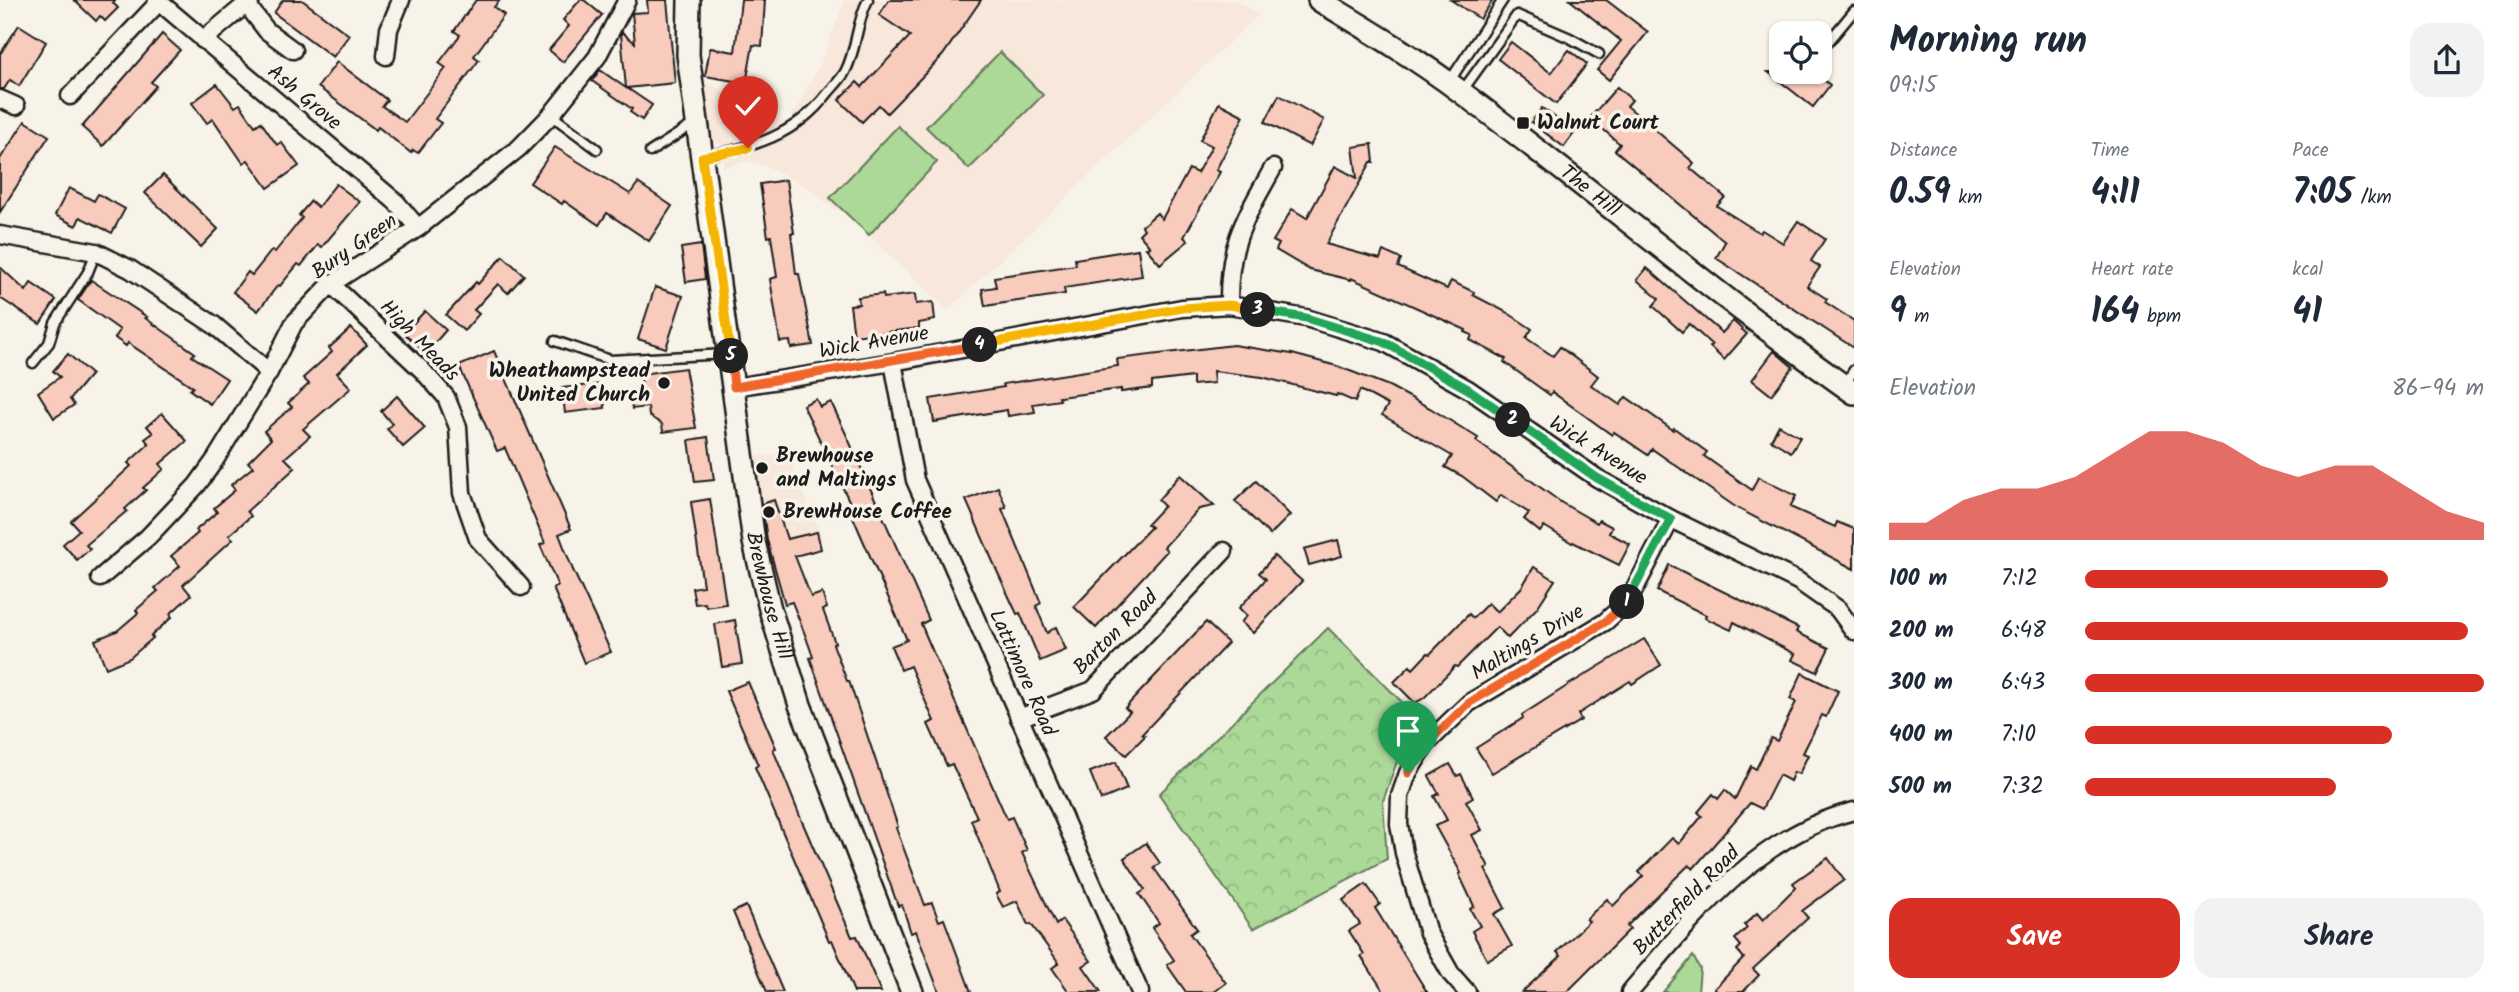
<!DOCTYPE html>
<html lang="en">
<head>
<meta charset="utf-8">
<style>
	body { margin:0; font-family:Kalam,sans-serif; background:#f2f2f3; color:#1f2937; height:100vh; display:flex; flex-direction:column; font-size:26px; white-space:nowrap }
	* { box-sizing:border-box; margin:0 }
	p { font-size:23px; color:#747a83 }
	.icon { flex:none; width:38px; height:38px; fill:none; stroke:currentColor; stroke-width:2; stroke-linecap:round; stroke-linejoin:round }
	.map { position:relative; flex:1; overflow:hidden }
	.drawer { display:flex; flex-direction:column; background:#fff; width:665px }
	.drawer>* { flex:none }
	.buttons { position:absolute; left:1769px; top:21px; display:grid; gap:14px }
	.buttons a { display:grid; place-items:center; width:63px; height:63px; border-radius:14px; background:#fff; box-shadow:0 2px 5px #0004; font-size:35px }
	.pin { position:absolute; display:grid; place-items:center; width:60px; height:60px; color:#fff; margin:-72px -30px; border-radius:50% 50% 50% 0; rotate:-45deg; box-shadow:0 0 7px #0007 }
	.pin .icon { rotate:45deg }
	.km { position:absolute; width:35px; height:35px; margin:-18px; border-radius:50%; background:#222; color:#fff; font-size:19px; line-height:35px; text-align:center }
	.round { display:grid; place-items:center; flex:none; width:74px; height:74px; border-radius:21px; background:#f2f2f3 }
	.headline { display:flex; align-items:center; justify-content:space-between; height:119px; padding:0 35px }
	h1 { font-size:38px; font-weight:600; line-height:52px }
	.stats { display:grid; grid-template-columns:repeat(3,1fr); gap:10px; height:119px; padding:7px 35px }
	.stats div { display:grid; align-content:center }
	.stats b { font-size:35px; font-weight:600 }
	.stats small { font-size:19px; font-weight:400 }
	.stats p { font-size:19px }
	.chart { height:196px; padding:14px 35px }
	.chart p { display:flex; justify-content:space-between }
	.chart svg { width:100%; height:126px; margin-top:7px; fill:#d93025; opacity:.7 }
	.action { display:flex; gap:14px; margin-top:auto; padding:14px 35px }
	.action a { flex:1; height:80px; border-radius:21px; background:#d93025; color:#fff; font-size:28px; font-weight:600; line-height:80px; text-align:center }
	.action a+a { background:#f2f2f3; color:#1f2937 }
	ul { padding:0 35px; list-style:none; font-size:23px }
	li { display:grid; grid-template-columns:112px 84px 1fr; align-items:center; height:52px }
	li i { height:18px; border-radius:9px; background:#d93025 }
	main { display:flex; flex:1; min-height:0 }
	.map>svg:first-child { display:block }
</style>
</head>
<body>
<main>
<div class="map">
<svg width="1854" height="992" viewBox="0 0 1854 992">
	<defs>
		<pattern id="park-crowns" width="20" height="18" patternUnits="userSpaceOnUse" patternTransform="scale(1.75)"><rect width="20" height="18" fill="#acd998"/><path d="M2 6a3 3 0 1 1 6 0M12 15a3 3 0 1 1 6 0" fill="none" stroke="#93ba82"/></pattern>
	</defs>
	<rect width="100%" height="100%" fill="#f7f3e8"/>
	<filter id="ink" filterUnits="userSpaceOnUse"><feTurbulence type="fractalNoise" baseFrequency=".0143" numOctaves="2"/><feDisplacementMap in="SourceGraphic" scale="14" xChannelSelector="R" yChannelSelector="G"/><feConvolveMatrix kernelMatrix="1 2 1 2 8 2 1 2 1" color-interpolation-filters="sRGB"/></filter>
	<g filter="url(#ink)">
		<g fill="#f8e7db">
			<polygon points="845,0 1234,0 1259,14 948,310 840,209 835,210 807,187 767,166 747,161 723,167 726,154 725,146 711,140 702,82 721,89 788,124 820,65"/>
			<polygon points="787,454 823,540 768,559 755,497 751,457"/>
		</g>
		<g fill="#acd998" stroke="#647a5a" stroke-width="2">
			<polygon points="1000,52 1043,95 969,169 926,127"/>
			<polygon points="898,126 937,162 869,235 830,198"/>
			<polygon points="1693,956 1700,969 1698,992 1663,992"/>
		</g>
		<polygon fill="url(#park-crowns)" stroke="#647a5a" stroke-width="2" points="1328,628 1424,724 1401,750 1383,801 1387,859 1253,929 1159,794"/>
		<g fill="#f9cbbd" stroke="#1c1c1c" stroke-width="2">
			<polygon points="74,0 116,0 113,3 118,8 105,21 100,16 96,21"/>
			<polygon points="283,0 302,0 349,35 333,57 274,13"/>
			<polygon points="476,0 500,0 494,7 504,15 474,56 479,60 435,119 441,123 418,153 413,150 411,153 378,127 376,130 318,87 337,62 387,100 382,106 405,122 446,68 439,63 460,35 454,31"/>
			<polygon points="580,0 584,0 602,15 563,62 549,50 569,26 563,20"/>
			<polygon points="647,0 667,0 675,83 627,88 652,105 642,120 630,112 632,109 592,81 600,70 626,88 621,34 622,32 635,43 632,13 648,12"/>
			<polygon points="741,0 765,0 762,46 753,45 746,83 705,76 710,48 735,52"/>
			<polygon points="889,0 981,0 943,55 887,113 879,105 862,122 839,100 857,82 862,87 910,36 879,15"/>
			<polygon points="1451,0 1493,0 1480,19"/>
			<polygon points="1570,0 1606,0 1648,32 1609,80 1597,70 1621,41"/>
			<polygon points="19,25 46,42 19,86 10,80 4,89 0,89 0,54"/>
			<polygon points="162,34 180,50 151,82 156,86 103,146 82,127"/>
			<polygon points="1511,42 1551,73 1569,50 1587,64 1556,104 1498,59"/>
			<polygon points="1768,72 1813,72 1830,85 1813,107"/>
			<polygon points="217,84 235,107 240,104 255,126 261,122 277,145 281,142 299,166 268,188 248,160 243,163 213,119 207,123 192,103"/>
			<polygon points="1617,87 1632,100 1627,106 1694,163 1690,168 1725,197 1717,206 1760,233 1762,230 1783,243 1798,221 1825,239 1811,261 1820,267 1807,286 1827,299 1825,302 1854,321 1854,348 1716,258 1725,242 1615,150 1620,144 1590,118"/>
			<polygon points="1279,95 1324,120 1310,146 1265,122"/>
			<polygon points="1219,103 1244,116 1216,170 1220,172 1184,237 1188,241 1160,264 1146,248 1150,247 1139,234 1144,229 1142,226 1157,213 1162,219 1189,169 1197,173 1212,146 1200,140"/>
			<polygon points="1542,108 1575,132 1564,147 1531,122"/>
			<polygon points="25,121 49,136 0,212 0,159"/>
			<polygon points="1372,144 1374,162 1371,162 1326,244 1380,259 1383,251 1401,259 1398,267 1447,289 1451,281 1474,292 1473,295 1508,313 1532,329 1526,338 1553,356 1560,347 1598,376 1591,385 1620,405 1626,397 1673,430 1674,428 1707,452 1704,456 1752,490 1758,477 1796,496 1790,507 1835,527 1837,522 1854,529 1854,569 1737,508 1652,449 1648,455 1614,432 1612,435 1552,392 1550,395 1504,362 1506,359 1470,340 1472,335 1465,332 1466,330 1351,278 1351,280 1310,270 1276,250 1279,244 1273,241 1292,209 1307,218 1335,166 1357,178 1353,147"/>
			<polygon points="555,147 630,194 638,183 672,206 649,241 607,213 599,225 564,201 562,204 530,183"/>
			<polygon points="163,175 218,229 201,247 145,193"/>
			<polygon points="786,180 794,233 791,233 796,274 799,274 813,345 791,348 790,341 780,342 770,279 777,277 771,236 768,237 760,184"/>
			<polygon points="336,184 360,202 322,247 318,245 301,266 298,264 280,286 278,285 258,311 233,292 248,272 252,275 272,250 275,252 302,218 299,215 311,201 318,207"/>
			<polygon points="69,188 94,201 98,194 125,209 112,233 80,217 76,226 55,215"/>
			<polygon points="701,245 705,279 686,282 681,248"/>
			<polygon points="1138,249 1142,276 1064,288 1065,294 985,306 982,289 996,287 994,277 1076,265 1075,259"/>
			<polygon points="503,256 524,275 508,293 498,284 474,310 479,314 464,331 446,315 476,282 478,284"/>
			<polygon points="0,267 26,291 31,283 56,300 40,324 0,298"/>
			<polygon points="1647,268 1722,333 1733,321 1747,334 1724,360 1710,347 1712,345 1689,324 1682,332 1653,306 1659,299 1637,280"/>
			<polygon points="91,280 147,317 145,318 195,353 192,356 227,379 210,404 190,390 193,387 128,343 126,346 115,338 120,330 78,300"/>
			<polygon points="655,287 683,296 666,348 638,339"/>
			<polygon points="883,294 884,298 915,294 916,304 933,302 935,320 919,323 919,328 854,336 850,305 859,304 858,297"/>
			<polygon points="425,311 446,330 426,353 404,333"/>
			<polygon points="351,328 367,345 337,373 351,388 303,429 310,436 285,458 295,468 247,511 251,516 229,535 233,539 183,585 191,595 170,614 172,617 151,636 153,638 130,658 106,668 95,640 117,631 138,613 136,610 158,591 155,588 180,566 171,556 198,533 196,530 217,512 214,508 235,490 231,485 253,467 248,462 271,439 264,431 292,407 288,403 309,384 303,378 332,352 329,348"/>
			<polygon points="1233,345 1292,354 1337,366 1389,386 1430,408 1478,438 1476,441 1562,503 1597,523 1599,520 1612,527 1609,533 1630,544 1619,565 1573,542 1572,543 1544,526 1540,532 1524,519 1529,513 1501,495 1496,502 1462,476 1445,467 1452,456 1382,415 1388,405 1360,390 1355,402 1337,394 1336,396 1262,377 1213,371 1214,383 1193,385 1193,377 1152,382 1152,388 1121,392 1121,389 1059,397 1060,400 1033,404 1035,412 1008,416 1007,410 934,422 930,399 1004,387 1003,384 1118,366 1117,359"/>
			<polygon points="494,351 571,529 559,534 573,570 611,652 584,663 553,588 558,586 540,545 545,543 505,448 497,451 459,366"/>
			<polygon points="1774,351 1793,367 1771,395 1752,380"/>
			<polygon points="68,354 91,374 70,399 74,405 54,418 38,392 60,377 53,371"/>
			<polygon points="685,368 696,428 663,432 662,424 649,416 648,407 632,409 630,393 643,391 640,374"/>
			<polygon points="602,384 605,408 565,413 562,388"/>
			<polygon points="397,396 425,428 403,447 387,429 392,424 381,411"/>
			<polygon points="816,399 820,407 831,402 846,434 929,620 921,624 939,666 1007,819 1012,817 1027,850 1022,853 1056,925 1062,920 1091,961 1083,966 1101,992 1069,992 1052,968 1059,963 1031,924 1028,925 1017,901 1003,907 996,894 1000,892 971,820 977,817 952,764 947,766 928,724 934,721 910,666 901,670 891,646 907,640 859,531 851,512 854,511 803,405"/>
			<polygon points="162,413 187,441 160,464 164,469 143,488 146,490 125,509 127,511 86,545 90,549 77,560 63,544 79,530 71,521 131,466 128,463 149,444 145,439 153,433 147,426"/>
			<polygon points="1779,425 1800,437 1791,452 1771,440"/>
			<polygon points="708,437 714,480 695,482 689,440"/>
			<polygon points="1180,475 1214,506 1199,509 1164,547 1167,551 1096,628 1074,607 1151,527 1147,524 1164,506 1158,500"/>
			<polygon points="1256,481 1290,515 1270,535 1235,501"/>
			<polygon points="998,487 1006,507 1002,509 1041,603 1036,606 1047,633 1056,627 1066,650 1040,661 1020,613 1017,614 997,571 966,500"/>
			<polygon points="710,499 726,604 706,607 705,603 695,604 692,588 703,586 691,502"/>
			<polygon points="774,500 787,539 817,532 821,549 795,556 811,597 822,593 827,608 823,610 835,643 833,644 847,681 849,681 898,827 896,828 925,905 932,903 939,921 944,919 971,992 939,992 916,931 911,933 902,905 898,906 810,658 813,657 806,637 792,602 785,604 767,540 762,504"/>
			<polygon points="1338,540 1342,556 1309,565 1304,549"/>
			<polygon points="1274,556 1302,581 1253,633 1241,622 1247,616 1239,608 1266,579 1259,573"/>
			<polygon points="1669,565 1798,628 1796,632 1829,648 1817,672 1792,660 1795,654 1734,622 1731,630 1705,618 1706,615 1657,591"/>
			<polygon points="1534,567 1555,580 1537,608 1508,638 1497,627 1457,667 1455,666 1424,698 1415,703 1394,682 1410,666 1413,669 1428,653 1430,654 1469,614 1473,618 1488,603 1497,612 1521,588"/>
			<polygon points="735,620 742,664 722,667 715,624"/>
			<polygon points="1206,622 1228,643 1142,734 1145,736 1126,755 1106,736 1130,712 1125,708"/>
			<polygon points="1644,639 1661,665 1632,684 1630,681 1578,714 1581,720 1492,773 1476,748 1523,718 1522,715 1570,684"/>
			<polygon points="1802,673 1838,691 1826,717 1822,715 1803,753 1808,755 1799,774 1794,772 1790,781 1779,775 1762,809 1750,803 1693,869 1689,865 1660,893 1627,926 1630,929 1567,992 1522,992 1561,956 1557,952 1589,921 1586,919 1607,899 1613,906 1643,876 1639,872 1672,838 1679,844 1702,816 1698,812 1713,794 1718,799 1725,790 1735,799 1751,766 1756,769 1771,738 1777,741 1796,702 1790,699"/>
			<polygon points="748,682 776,748 773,749 801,819 852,937 857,936 881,992 854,992 832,940 829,941 755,767 758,765 726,691"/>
			<polygon points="1116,762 1127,789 1101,800 1090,772"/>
			<polygon points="1450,764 1457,776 1461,774 1473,797 1466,801 1482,830 1472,835 1489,867 1485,869 1505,908 1494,914 1512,946 1487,960 1472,931 1480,926 1470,909 1474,906 1459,874 1461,873 1435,826 1447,820 1434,796 1439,794 1429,776"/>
			<polygon points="1146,843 1160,863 1154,868 1197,929 1190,934 1226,983 1214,992 1186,992 1167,965 1174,960 1152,928 1159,923 1139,894 1145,890 1124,858"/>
			<polygon points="1828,858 1844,880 1802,911 1808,918 1753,969 1759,975 1743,992 1718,992 1714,989 1744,958 1737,950 1741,946 1735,939 1747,928 1744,925 1757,913 1763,920 1796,887 1793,883"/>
			<polygon points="1366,884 1380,904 1375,908 1427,992 1384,992 1361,956 1364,954 1349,931 1360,924 1343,900"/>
			<polygon points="746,906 783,992 767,992 733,912"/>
		</g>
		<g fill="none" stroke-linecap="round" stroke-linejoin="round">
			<defs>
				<g id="lane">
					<polyline points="1820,52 1854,11"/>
					<polyline points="1449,82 1503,0"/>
					<polyline points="1463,90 1517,15 1570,38 1599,54"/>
					<polyline points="551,115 597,149"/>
					<polyline points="650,152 695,123"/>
					<path d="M 702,157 C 754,147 795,136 828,93 C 834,86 841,79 845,72 C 857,50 856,22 868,0"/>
					<polyline points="555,341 610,360 727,354"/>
					<polyline points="33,363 49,343 55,323 88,272 96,252"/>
					<polyline points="1845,384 1854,370"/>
				</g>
				<g id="street">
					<polyline points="157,0 396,202 418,228"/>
					<polyline points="247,5 267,31 293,50"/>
					<polyline points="203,40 251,0"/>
					<polyline points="386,56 389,29 401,0"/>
					<polyline points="70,96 159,2"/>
					<polyline points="0,99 16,106"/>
					<polyline points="0,235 96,252 130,269 214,325 269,372"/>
					<polyline points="331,284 422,370 446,397 458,427 462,493 478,539 521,587"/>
					<path d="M 1229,305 C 1228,244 1244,220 1273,168"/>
					<polyline points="893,362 915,480 1140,992"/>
					<polyline points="734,387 893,362 1182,308 1229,305 1306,318 1384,342 1468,389 1597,478 1671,519 1798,581 1838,609 1854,631"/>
					<polyline points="100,578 148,537 197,485 215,460 269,372 294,323 331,284 418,228 519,148 551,115 597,57 627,0"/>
					<polyline points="1019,718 1093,690 1224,551"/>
					<polyline points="1467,992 1451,974 1428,933 1404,853 1399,824 1400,796 1408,773 1426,744 1469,703 1605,622 1629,600 1671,519"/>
					<path d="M 1630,992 C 1692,919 1756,835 1854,811"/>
				</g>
				<g id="secondary">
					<path id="s1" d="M 689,0 L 688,55 L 754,542 L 770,609 L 800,705 L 912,992"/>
					<path id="s2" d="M 1319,0 C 1367,29 1416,58 1461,92 C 1594,191 1719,298 1854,393"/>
				</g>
			</defs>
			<use href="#lane" stroke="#1c1c1c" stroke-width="13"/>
			<use href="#street" stroke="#1c1c1c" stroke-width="21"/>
			<use href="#secondary" stroke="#1c1c1c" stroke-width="26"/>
			<use href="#lane" stroke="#f7f3e8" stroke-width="8"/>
			<use href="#street" stroke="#f7f3e8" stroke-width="16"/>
			<use href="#secondary" stroke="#f7f3e8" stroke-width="21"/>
		</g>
	</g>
	<g fill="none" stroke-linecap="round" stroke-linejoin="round" filter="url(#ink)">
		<defs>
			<polyline id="split-1" points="1408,773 1426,744 1469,703 1605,622 1627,602"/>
			<polyline id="split-2" points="1513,420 1597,478 1671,519 1627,602"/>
			<polyline id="split-3" points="1258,310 1306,318 1384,342 1468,389 1513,420"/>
			<polyline id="split-4" points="980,345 1182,308 1229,305 1258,310"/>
			<polyline id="split-5" points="731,356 734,387 980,345"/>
			<polyline id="split-6" points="731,356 702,157 748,148"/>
		</defs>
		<use href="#split-1" stroke="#fff" stroke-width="14"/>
		<use href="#split-2" stroke="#fff" stroke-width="14"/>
		<use href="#split-3" stroke="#fff" stroke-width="14"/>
		<use href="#split-4" stroke="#fff" stroke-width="14"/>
		<use href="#split-5" stroke="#fff" stroke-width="14"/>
		<use href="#split-6" stroke="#fff" stroke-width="14"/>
		<use href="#split-1" stroke="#f0652b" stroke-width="9"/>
		<use href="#split-2" stroke="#22a559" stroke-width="9"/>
		<use href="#split-3" stroke="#22a559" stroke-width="9"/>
		<use href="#split-4" stroke="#f5b400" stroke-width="9"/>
		<use href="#split-5" stroke="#f0652b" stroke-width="9"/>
		<use href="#split-6" stroke="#f5b400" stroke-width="9"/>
	</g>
	<g fill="#1c1c1c" stroke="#f7f3e8" stroke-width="2.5">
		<rect x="1516" y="116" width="14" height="14" rx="3.5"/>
		<circle cx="664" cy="383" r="7"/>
		<circle cx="762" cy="468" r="7"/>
		<circle cx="769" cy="512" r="7"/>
	</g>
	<g text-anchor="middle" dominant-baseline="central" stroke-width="7" stroke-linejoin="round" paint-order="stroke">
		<g font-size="21" fill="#1c1c1c" stroke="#f7f3e8">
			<text transform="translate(304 98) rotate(40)">Ash Grove</text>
			<text stroke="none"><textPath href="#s2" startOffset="332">The Hill</textPath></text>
			<text transform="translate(355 247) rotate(-35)">Bury Green</text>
			<text transform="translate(419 341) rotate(46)">High Meads</text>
			<text transform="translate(874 343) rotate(-10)">Wick Avenue</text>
			<text transform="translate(1598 451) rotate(32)">Wick Avenue</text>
			<text stroke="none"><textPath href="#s1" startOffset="602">Brewhouse Hill</textPath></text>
			<text transform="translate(1116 633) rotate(-45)">Barton Road</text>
			<text transform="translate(1528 643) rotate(-31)">Maltings Drive</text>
			<text transform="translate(1022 673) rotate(66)">Lattimore Road</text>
			<text transform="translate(1687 901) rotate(-46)">Butterfield Road</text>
		</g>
		<g font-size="21" font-weight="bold" fill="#1c1c1c" stroke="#f7f3e8" text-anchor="start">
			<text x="1537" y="123">Walnut Court</text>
			<text x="650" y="371" text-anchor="end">Wheathampstead<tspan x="650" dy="24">United Church</tspan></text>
			<text x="776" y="456">Brewhouse<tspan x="776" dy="24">and Maltings</tspan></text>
			<text x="783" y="512">BrewHouse Coffee</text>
		</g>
	</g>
</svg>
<div class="buttons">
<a><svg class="icon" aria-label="locate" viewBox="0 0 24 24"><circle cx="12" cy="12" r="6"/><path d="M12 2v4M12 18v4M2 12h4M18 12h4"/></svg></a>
</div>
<div class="pin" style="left:1408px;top:773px;background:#1e9e55"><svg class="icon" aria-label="arrive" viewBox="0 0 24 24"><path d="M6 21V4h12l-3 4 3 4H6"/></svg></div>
<div class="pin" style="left:748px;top:148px;background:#d93025"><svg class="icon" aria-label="check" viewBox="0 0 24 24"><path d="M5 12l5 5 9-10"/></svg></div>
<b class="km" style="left:1627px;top:602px">1</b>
<b class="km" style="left:1513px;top:420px">2</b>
<b class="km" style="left:1258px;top:310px">3</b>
<b class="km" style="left:980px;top:345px">4</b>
<b class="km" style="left:731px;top:356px">5</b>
</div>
<section class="drawer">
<div class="headline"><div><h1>Morning run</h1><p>09:15</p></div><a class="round"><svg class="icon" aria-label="share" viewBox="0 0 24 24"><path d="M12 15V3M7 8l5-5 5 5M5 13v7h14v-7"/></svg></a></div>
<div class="stats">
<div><p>Distance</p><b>0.59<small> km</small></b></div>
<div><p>Time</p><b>4:11</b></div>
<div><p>Pace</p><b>7:05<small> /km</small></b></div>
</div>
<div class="stats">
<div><p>Elevation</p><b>9<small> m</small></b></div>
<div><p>Heart rate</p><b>164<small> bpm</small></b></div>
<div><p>kcal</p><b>41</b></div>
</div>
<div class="chart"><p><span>Elevation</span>86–94 m</p>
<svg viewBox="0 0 160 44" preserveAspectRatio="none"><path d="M0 44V38L10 38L20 30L30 26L40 26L50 22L60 14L70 6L80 6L90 10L100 18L110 22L120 18L130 18L140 26L150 34L160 38V44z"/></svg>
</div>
<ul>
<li><b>100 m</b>7:12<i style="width:76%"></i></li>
<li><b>200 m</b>6:48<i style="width:96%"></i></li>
<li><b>300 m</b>6:43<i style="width:100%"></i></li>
<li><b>400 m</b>7:10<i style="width:77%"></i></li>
<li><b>500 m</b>7:32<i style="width:63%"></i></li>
</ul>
<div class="action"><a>Save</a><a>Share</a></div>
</section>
</main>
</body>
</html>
